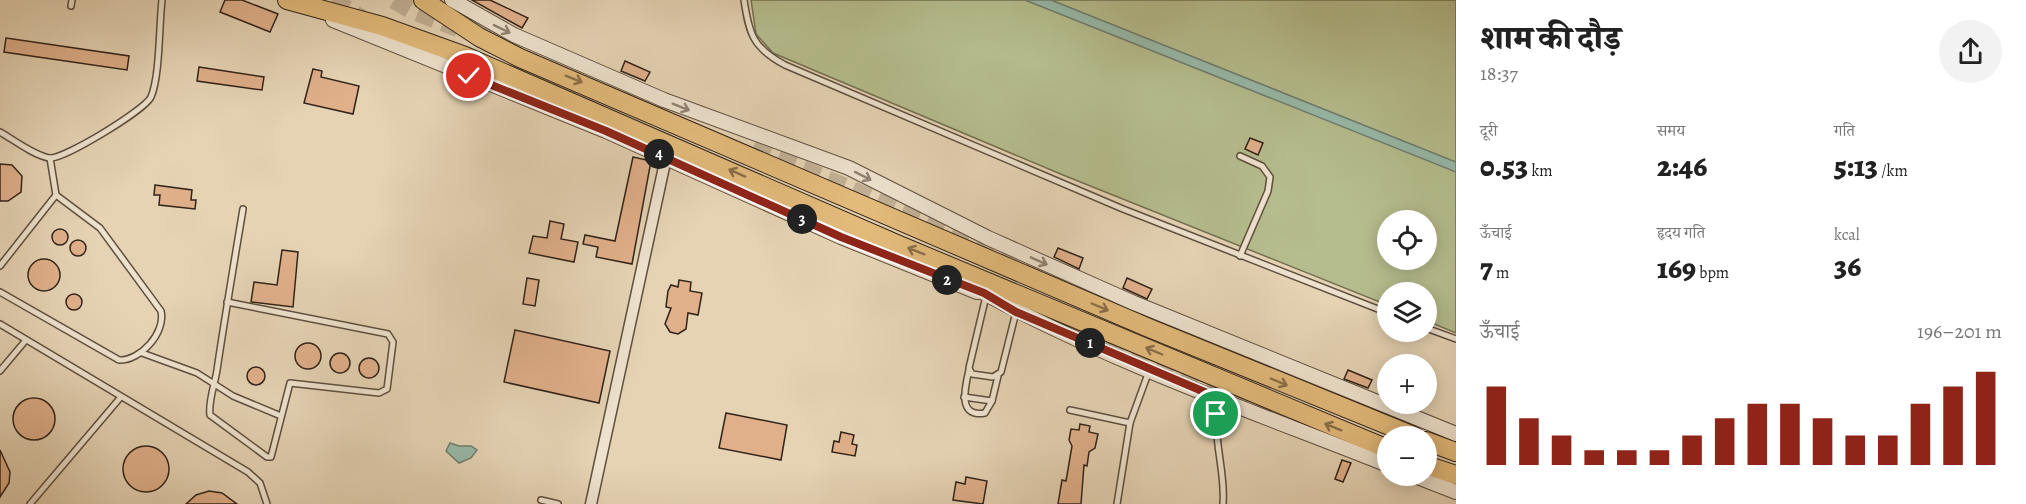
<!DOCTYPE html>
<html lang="hi">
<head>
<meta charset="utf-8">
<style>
	body { margin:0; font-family:Alegreya,"Noto Serif Devanagari",serif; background:#f2f2f2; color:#222; height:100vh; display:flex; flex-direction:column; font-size:22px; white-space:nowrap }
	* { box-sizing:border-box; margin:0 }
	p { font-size:20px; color:#767676 }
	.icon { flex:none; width:33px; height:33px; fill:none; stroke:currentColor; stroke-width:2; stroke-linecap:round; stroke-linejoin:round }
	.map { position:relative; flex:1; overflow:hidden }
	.drawer { display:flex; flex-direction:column; background:#fff; width:570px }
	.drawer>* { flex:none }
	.controls { position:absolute; left:1377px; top:210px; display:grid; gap:12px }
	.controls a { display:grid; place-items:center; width:60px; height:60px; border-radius:50%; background:#fff; box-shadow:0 3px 15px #0003; font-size:30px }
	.pin { position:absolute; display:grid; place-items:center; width:51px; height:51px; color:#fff; margin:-26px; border:3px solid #fff; border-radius:50%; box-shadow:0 2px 6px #0007 }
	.km { position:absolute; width:30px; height:30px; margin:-15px; border-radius:50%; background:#222; color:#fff; font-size:16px; line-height:30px; text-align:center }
	.round { display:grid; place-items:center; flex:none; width:63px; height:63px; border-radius:32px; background:#f2f2f2 }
	.summary { display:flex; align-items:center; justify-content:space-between; height:102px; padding:0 24px }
	h1 { font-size:33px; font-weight:800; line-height:45px }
	.stats { display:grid; grid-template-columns:repeat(3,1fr); gap:9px; height:102px; padding:6px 24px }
	.stats div { display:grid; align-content:center }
	.stats b { font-size:30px; font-weight:800 }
	.stats small { font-size:16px; font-weight:400 }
	.stats p { font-size:16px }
	.chart { height:168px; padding:12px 24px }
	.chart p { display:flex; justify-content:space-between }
	.chart svg { width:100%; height:108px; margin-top:6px; stroke:#8f2418; stroke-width:6 }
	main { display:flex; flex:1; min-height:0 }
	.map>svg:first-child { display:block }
</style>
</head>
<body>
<main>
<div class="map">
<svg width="1456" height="504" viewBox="0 0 1456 504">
	<rect width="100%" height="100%" fill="#e5d3b4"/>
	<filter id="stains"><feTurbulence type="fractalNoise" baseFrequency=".00333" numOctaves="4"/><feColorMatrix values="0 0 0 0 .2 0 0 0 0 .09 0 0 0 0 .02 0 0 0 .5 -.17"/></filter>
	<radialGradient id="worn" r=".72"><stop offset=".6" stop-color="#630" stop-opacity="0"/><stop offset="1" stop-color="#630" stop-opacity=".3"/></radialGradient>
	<path fill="#b5bc8d" stroke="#737052" stroke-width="1.5" fill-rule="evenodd" d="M 751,0 L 1456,0 L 1456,333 L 1427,321 L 1426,292 L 1388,292 L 1387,305 L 1063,175 L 773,53 L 756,34 ZM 1388,220 L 1426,220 L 1426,260 L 1388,260 Z"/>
	<g fill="#97b9a8" stroke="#6e7d6e" stroke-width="1.5">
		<polygon points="1025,0 1051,0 1456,162 1456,172"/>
		<polygon points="450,443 459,446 471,446 477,450 471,458 459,463 446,451"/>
	</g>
	<g fill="#e0b08b" stroke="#312318" stroke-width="1.5">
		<polygon points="225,0 242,0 278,14 270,32 220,12"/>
		<polygon points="472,0 490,0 528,18 522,28"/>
		<polygon points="6,38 129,56 127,70 4,52"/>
		<polygon points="625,61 650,72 645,81 621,71"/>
		<polygon points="199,67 264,77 262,90 197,81"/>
		<polygon points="313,69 322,71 321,77 359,86 353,114 304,103"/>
		<polygon points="1250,138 1263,143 1258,155 1245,149"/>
		<polygon points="633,157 651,161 632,264 596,257 598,247 583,244 585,235 615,241"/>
		<polygon points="0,164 12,165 22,176 21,192 8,201 0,201"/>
		<polygon points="155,185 192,190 191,200 196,200 195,209 159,205 160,195 154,195"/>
		<polygon points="550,221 564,224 561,239 578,242 574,262 529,253 533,236 547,238"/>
		<circle cx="60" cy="237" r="8"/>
		<circle cx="78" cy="248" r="8"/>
		<polygon points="1058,248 1083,258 1079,269 1054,257"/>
		<polygon points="282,250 298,252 293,307 251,302 254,282 277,285"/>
		<circle cx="44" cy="275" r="16"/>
		<polygon points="527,278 539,280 535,306 523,304"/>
		<polygon points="1127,278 1152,289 1147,299 1123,288"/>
		<polygon points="679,280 691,282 690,291 702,293 698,315 688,313 686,329 678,334 670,332 665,324 671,308 666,307 668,291 671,285 678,287"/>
		<circle cx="74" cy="302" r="8"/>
		<polygon points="515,330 610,351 599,403 504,382"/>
		<circle cx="308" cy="356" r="13"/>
		<circle cx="340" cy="363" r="10"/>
		<circle cx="369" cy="368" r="10"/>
		<circle cx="256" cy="376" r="9"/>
		<polygon points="1348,370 1372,380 1368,388 1344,379"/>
		<circle cx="34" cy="419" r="21"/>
		<polygon points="726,413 787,425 781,460 719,448"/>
		<polygon points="1080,424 1090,426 1089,432 1098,434 1095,448 1089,452 1087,466 1084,465 1081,504 1058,504 1062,480 1066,481 1072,446 1069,440 1071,429 1079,430"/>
		<polygon points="841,432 854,435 852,444 857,445 855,456 832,452 834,441 839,442"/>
		<circle cx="146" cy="469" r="23"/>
		<polygon points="0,450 10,472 9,483 0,497"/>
		<polygon points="1342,460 1351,463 1343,482 1335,479"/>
		<polygon points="966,477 987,481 983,504 953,500 956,482 965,484"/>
		<polygon points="209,491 222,493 237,504 186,504 196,495"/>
	</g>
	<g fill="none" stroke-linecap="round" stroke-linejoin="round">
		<g stroke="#c1b095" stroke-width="18" stroke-dasharray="18 9" stroke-linecap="butt">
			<polyline points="332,0 361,18"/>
			<polyline points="394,0 411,10 458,28"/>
			<polyline points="753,148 1095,293"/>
			<polyline points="1033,310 1277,416"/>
			<polyline points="1184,330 1456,442"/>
		</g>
		<defs>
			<g id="service">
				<path d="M 744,0 C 749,34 753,48 785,65 L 1123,209 L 1388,313"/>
				<polyline points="71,6 72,0"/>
				<path d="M 0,132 C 14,140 33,155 49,158 C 63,160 145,110 151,97 C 160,76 159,25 162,0"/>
				<polyline points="1240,156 1262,166 1270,177 1268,191 1240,256"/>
				<polyline points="0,266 56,195 50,158"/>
				<path d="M 0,292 L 119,360 C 140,361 166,333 161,311 L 100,228 L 56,195"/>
				<polyline points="986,296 969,368 972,374 993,377 1001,372 1016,312"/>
				<path d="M 227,302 L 388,334 L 393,342 L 387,389 L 379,393 L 290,383 L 271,457 L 267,457 L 210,415 C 208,401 215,384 217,370 C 225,316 234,263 243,209"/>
				<polyline points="0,324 248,472 260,483 267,504"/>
				<polyline points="1426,328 1456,339"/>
				<polyline points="142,353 197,373 233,396 281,416"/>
				<path d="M 969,370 C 965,387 957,418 985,413 L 992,401 L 998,376"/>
				<polyline points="0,371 26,340"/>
				<polyline points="964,397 992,401"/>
				<path d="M 1220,401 C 1210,435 1226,469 1223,504"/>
				<polyline points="1070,410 1130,423"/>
				<polyline points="541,500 558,504"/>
				<polyline points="30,504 120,398"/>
				<polyline points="1117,504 1130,423 1149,371"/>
			</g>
			<polyline id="minor" points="591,504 667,153"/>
			<g id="tertiary">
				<polyline points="452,0 514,35 664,100 849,168 988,238 1134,303 1456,434"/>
				<polyline points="333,20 606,131 841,237 977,292 986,291 990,281"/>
				<path d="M 984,293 C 1109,361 1254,412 1388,465"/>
				<polyline points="1415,476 1456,492"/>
			</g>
			<g id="trunk">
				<polyline points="287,0 382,26 465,56 899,245 1388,449"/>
				<polyline points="423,0 479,37 520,58 1149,328 1414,436"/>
				<polyline points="1426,441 1456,452"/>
				<polyline points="1426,465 1456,475"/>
			</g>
		</defs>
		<use href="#service" stroke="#5e4f3f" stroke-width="8"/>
		<use href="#minor" stroke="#5e4f3f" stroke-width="13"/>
		<use href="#tertiary" stroke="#5e4f3f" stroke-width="16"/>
		<use href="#trunk" stroke="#312318" stroke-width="20"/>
		<use href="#service" stroke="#eee2ce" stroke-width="5"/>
		<use href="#minor" stroke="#eee2ce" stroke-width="10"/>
		<use href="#tertiary" stroke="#eee2ce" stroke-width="14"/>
		<use href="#trunk" stroke="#e2ba7a" stroke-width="18"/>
	</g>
	<defs><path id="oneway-shaft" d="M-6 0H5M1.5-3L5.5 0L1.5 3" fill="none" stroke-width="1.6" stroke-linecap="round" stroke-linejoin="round" transform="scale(1.5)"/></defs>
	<g stroke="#908273">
		<use href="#oneway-shaft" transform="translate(502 29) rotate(26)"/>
		<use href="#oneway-shaft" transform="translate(681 107) rotate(22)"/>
		<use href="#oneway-shaft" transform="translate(863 176) rotate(27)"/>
		<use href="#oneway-shaft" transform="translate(1039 261) rotate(24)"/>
	</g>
	<g stroke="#8a6e49">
		<use href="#oneway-shaft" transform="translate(574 79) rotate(22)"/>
		<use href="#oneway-shaft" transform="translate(737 173) rotate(-156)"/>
		<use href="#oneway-shaft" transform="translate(916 251) rotate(-158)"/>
		<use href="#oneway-shaft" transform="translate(1100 307) rotate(23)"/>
		<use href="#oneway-shaft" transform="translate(1154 351) rotate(-157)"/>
		<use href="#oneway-shaft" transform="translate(1279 382) rotate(23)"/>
		<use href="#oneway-shaft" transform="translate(1333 427) rotate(-158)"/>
	</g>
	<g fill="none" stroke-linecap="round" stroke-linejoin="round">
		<defs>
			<polyline id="route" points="469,76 606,131 841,237 984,293 1016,312 1221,399 1216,414"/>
		</defs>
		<use href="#route" stroke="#fff" stroke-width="12"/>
		<use href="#route" stroke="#8f2418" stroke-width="8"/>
	</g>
	<rect width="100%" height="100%" filter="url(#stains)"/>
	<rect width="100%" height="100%" fill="url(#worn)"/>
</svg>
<div class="controls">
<a><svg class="icon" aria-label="locate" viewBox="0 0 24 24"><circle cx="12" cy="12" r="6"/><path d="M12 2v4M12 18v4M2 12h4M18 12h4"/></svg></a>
<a><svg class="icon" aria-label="layers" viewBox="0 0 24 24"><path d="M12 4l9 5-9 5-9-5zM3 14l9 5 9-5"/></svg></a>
<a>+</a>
<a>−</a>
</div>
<div class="pin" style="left:1216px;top:414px;background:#1e9e55"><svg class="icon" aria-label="arrive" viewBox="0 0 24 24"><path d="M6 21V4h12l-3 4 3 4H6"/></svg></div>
<div class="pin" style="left:469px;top:76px;background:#d93025"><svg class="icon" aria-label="check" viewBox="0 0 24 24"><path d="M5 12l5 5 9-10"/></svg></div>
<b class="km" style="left:1090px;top:343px">1</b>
<b class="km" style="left:947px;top:280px">2</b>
<b class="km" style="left:802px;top:219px">3</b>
<b class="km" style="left:659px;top:154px">4</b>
</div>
<section class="drawer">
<div class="summary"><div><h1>शाम की दौड़</h1><p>18:37</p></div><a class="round"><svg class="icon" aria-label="share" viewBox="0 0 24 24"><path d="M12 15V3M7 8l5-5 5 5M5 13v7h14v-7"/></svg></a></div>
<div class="stats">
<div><p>दूरी</p><b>0.53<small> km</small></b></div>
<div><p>समय</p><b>2:46</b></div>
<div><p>गति</p><b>5:13<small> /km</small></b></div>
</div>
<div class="stats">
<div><p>ऊँचाई</p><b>7<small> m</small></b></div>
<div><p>हृदय गति</p><b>169<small> bpm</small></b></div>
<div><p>kcal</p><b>36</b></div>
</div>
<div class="chart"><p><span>ऊँचाई</span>196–201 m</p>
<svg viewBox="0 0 160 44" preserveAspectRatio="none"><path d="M5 44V12M15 44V25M25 44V32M35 44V38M45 44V38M55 44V38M65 44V32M75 44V25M85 44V19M95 44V19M105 44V25M115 44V32M125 44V32M135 44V19M145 44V12M155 44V6"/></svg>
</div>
</section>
</main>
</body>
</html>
